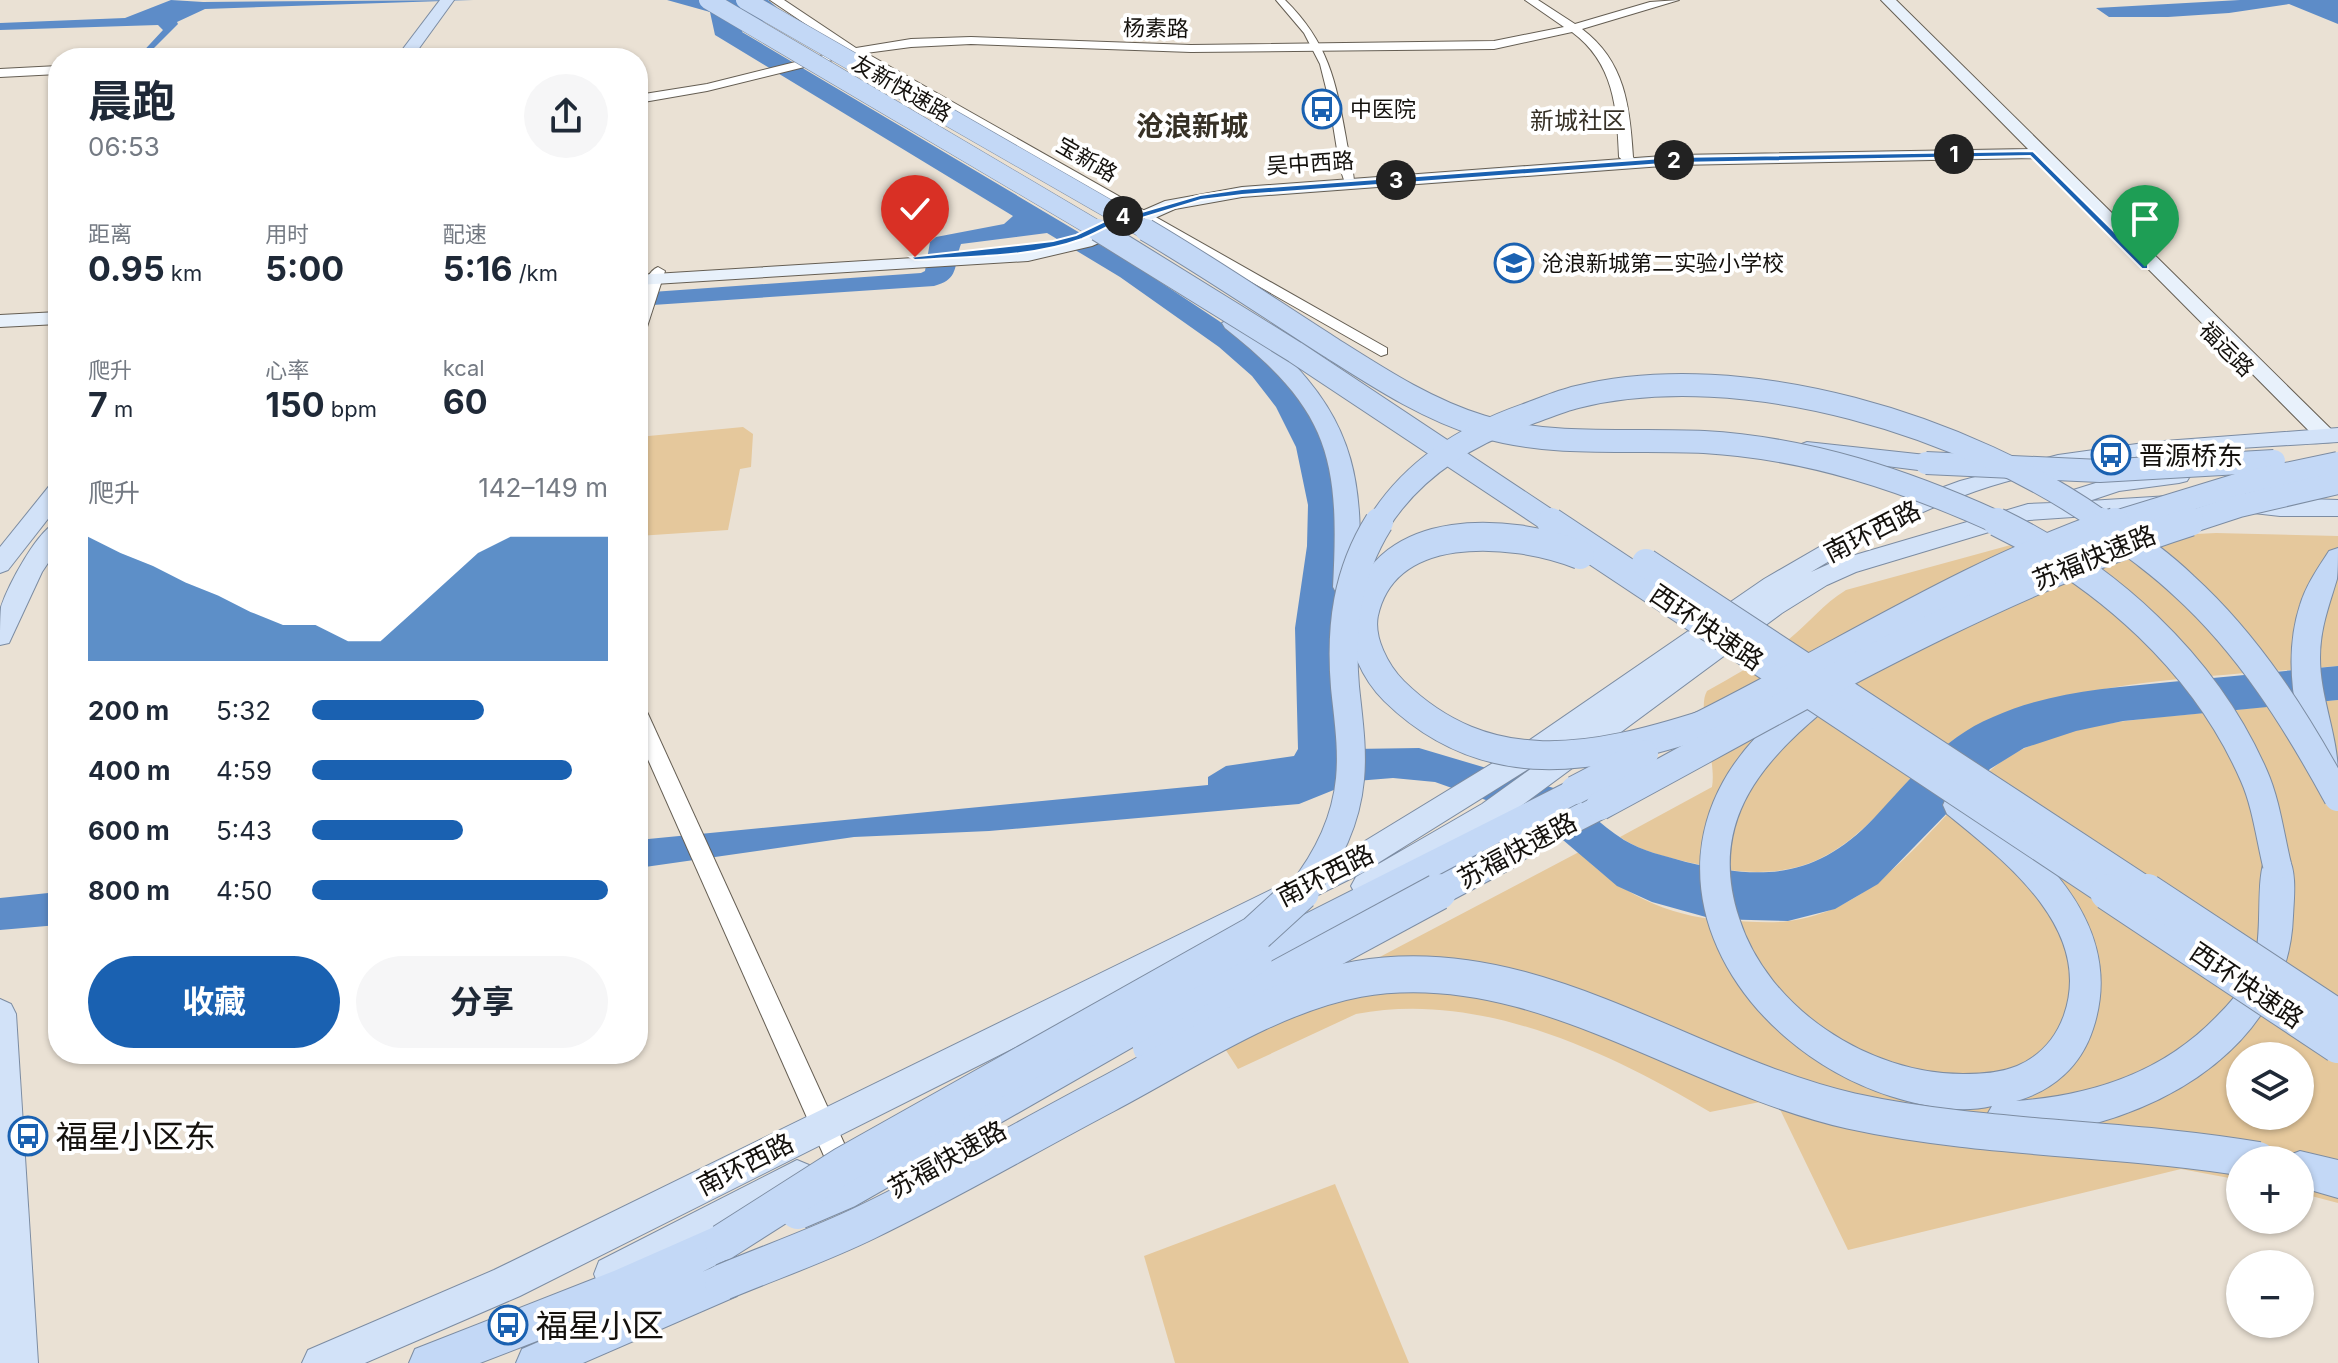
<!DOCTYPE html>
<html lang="zh">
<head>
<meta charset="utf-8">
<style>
	body { margin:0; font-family:Inter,"Noto Sans SC",sans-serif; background:#f6f6f7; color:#1f2937; height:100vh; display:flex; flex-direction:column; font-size:30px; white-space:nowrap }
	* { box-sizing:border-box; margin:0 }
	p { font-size:26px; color:#747a83 }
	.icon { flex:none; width:44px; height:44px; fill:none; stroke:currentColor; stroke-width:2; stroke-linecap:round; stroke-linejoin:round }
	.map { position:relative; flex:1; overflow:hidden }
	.details { position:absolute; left:48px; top:48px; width:600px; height:1016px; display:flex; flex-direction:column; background:#fff; border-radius:32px; box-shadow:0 2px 6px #0004 }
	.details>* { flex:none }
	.controls { position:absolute; left:2226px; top:1042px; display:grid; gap:16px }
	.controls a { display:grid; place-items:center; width:88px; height:88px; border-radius:50%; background:#fff; box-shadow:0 2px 6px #0004; font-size:40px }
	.pin { position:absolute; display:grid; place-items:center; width:68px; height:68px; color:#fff; margin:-82px -34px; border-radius:50% 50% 50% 0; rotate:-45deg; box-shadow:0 0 8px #0007 }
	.pin .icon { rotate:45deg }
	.km { position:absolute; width:40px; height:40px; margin:-20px; border-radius:50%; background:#222; color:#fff; font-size:22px; line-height:40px; text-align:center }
	.round { display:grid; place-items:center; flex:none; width:84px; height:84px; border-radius:42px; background:#f6f6f7 }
	.head { display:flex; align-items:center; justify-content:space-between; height:136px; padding:0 40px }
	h1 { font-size:44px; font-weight:700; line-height:60px }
	.figures { display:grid; grid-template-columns:repeat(3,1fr); gap:12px; height:136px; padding:8px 40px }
	.figures div { display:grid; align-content:center }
	.figures b { font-size:34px; font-weight:700 }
	.figures small { font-size:22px; font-weight:400 }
	.figures p { font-size:22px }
	.chart { height:224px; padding:16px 40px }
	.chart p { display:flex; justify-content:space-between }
	.chart svg { width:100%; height:144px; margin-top:8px; fill:#1a61b1; opacity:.7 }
	.action { display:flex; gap:16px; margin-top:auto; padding:16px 40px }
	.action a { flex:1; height:92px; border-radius:48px; background:#1a61b1; color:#fff; font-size:32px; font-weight:700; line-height:92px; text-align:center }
	.action a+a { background:#f6f6f7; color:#1f2937 }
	ul { padding:0 40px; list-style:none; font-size:26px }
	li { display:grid; grid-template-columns:128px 96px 1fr; align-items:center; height:60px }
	li i { height:20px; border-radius:10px; background:#1a61b1 }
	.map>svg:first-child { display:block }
</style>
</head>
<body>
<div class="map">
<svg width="2338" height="1363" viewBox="0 0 2338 1363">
	<rect width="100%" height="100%" fill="#eae1d4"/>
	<g fill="#e5c89c" fill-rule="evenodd">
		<polygon points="743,427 753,434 751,467 740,469 728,530 638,536 638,437"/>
		<path d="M 2216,533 L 2338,536 L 2338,666 C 2232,676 2030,679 1948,744 C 1861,822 1837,895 1701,865 C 1674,859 1643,853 1620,837 L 1712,787 C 1717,760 1696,709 1707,691 C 1735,675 1763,660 1788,640 C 1809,623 1823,604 1846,590 L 2018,543 Z"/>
		<path d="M 2338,700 L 2338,1203 L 2300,1193 L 2300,1160 L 2240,1160 L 2240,1180 L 2181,1169 L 1848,1250 L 1775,1099 L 1710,1112 C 1607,1051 1478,990 1356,1014 L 1238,1069 L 1220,1041 L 1579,852 C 1616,891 1668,917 1723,920 C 1745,921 1767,924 1789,921 C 1861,912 1907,857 1954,807 C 1975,785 1994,762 2023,749 C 2077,724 2135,719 2194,714 C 2242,709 2290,704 2338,700 ZM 2240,1056 L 2300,1056 L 2300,1116 L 2240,1116 Z"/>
		<polygon points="1335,1184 1409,1363 1175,1363 1144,1256"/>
	</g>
	<g fill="#5d8cc8">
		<polygon points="171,0 203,2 473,0 205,9 177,22 178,24 144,58 137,58 163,30 158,25 0,30 0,23 125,18"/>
		<path d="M 667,0 L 768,0 L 780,10 L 769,20 L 744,28 L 742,32 L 1139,268 L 1219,321 L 1279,370 L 1329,445 L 1353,749 L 1419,748 L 1557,789 C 1581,803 1600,825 1624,840 C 1642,851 1665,856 1686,862 C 1764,881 1817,878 1874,818 C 1909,780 1944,737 1993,717 C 2049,692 2109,688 2170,682 C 2226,677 2282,671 2338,666 L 2338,700 L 2123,721 L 2076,731 L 2024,748 L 1990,769 L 1878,884 L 1835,909 L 1788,921 L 1713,919 L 1652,902 L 1617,886 L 1563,840 L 1514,810 L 1435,782 L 1393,778 L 1356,781 L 1299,804 L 989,831 L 854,837 L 638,868 L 638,840 L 1208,785 L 1208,777 L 1226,766 L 1294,756 L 1298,749 L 1295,628 L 1307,546 L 1308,505 L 1296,447 L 1276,407 L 1252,376 L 1219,347 L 1120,277 L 1047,233 L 961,244 C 953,264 961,279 934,286 L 638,306 L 638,293 L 921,273 L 925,271 L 930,242 L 936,237 L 1004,224 L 1013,216 L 715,35 L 710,12 Z"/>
		<polygon points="2240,0 2338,0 2338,24 2289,4 2229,13 2168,17 2109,17 2096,8"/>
		<polygon points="58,892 58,925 0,930 0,898"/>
	</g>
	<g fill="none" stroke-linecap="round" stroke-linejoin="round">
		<defs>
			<path id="minor" d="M 1276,0 L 1285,0 C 1328,42 1336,81 1346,138 C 1348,153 1355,173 1354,186 L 1346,186 L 1340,168 L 1329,100 L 1320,64 L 1304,33 Z"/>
			<g id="tertiary">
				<path d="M 770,0 L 784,0 L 856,48 L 911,39 L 971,37 L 1191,45 L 1494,41 L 1564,27 L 1525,0 L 1538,0 L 1575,24 L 1650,2 L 1679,0 L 1582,29 C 1625,61 1630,107 1633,157 L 1637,163 L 1630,167 L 1619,157 C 1617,108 1614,63 1572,32 L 1494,49 L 1191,52 L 971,44 L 911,47 L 866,53 L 1387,348 L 1387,354 L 1381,356 L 853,55 L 707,91 L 638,103 L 638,95 L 707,84 L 844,50 Z"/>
				<polygon points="405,53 410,58 368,58 374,54"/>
				<polygon points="58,66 58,74 0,77 0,69"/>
				<path d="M 658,267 L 665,271 L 646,330 L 638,335 C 638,317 640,274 658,267 Z"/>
				<polygon points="638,706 645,708 648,714 854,1165 858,1174 854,1183 845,1187 836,1183 638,737"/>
			</g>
			<g id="secondary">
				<polygon points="1881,0 1896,0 2333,431 2336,436 2333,441 2319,441 2038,158 1676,165 1242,197 1175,209 1092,246 1028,261 638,285 638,275 1028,251 1080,238 1165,201 1242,187 1676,155 2028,149"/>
				<polygon points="58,312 58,324 0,327 0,315"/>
			</g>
			<g id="primary">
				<polygon points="440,0 454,0 412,58 396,58"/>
				<path d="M 2338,428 L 2338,442 C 2218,450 2091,452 1976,491 C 1918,511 1863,540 1811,572 L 1838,560 L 2028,504 L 2052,503 L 2054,496 L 2118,476 L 2179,469 L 2187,471 L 2190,476 L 2187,481 L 2179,483 L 2119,491 L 2089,501 L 2169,496 L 2177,498 L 2181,504 L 2177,510 L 2029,520 L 1856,572 L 1827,585 L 1782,613 L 1502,820 L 1376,895 L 1366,899 L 1356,895 L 1351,886 L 1356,877 L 1482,804 L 1543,760 L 1362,873 L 520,1296 L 365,1363 L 302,1363 L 308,1350 L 494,1270 L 1342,855 L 1524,744 L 1764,579 L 1859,524 L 1908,500 L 1960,481 L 2058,455 L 2151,442 Z"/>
				<polygon points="58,482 58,506 8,570 0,573 0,547 50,485"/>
				<polygon points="2244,497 2338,500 2338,516 2280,516 2236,511 2232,505 2236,499"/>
				<path d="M 58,522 L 58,548 L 42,572 L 9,643 L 0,645 C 0,633 0,618 1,607 C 8,586 38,528 58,522 Z"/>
				<polygon points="0,999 11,1004 16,1014 38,1363 0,1363"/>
				<polygon points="797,1160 809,1165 814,1177 809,1189 625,1287 612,1292 599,1287 594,1274 599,1261"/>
			</g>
			<g id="trunk">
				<path d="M 1233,317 C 1250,321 1270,340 1282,352 C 1358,426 1363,486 1359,587 L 1355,594 L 1346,596 L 1337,594 L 1333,587 C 1340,457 1329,410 1225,328 L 1222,323 Z"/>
				<polygon points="1807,442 1926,455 1934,457 1938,463 1934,469 1926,471 1799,455 1795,450 1799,445"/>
				<path d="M 2338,548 C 2338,557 2338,570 2337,579 C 2329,606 2320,628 2320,658 C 2320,698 2338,735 2338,775 L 2328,778 L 2318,774 C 2293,726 2283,657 2300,605 C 2306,585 2318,568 2329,551 Z"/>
				<path d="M 1828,680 L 1838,683 L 1842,691 L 1838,699 C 1766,757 1706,818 1739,918 C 1768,1009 1869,1074 1963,1074 C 1981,1074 2000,1073 2017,1066 C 2040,1056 2056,1038 2064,1015 C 2094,929 2005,861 1947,814 L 1943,805 L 1947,796 C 1968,789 1983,808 1999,820 C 2065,872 2122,942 2093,1029 C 2081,1066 2053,1091 2016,1101 C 2095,1095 2164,1072 2219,1014 C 2235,998 2250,980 2255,958 C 2263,928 2255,879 2266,856 L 2277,852 L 2288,856 C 2297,873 2294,896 2293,916 C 2289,1041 2168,1114 2055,1132 C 2034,1135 2010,1141 1989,1133 L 1984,1120 L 1992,1106 C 1959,1114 1921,1106 1890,1096 C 1736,1046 1629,872 1757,736 C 1776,716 1801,689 1828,680 Z"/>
				<polygon points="1575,778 1586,781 1590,790 1586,799 1525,831 1600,793 1611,797 1615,806 1611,815 1513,865 1502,861 1497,852 1502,843 1266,968 1254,972 1242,968 1238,957 1242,946"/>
				<polygon points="2300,1151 2338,1160 2338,1198 2300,1187 2300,1160 2285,1160 2287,1156"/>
				<polygon points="723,1223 736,1229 742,1242 736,1255 702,1272 723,1263 737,1268 742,1282 737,1296 583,1363 516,1363 522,1349 573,1327 480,1363 409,1363 415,1349 614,1271"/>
			</g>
		</defs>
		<use href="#minor" stroke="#655e53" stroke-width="2"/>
		<use href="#tertiary" stroke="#655e53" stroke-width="2"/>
		<use href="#secondary" stroke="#655e53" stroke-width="2"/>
		<use href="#primary" stroke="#7c8ca2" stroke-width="2"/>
		<use href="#trunk" stroke="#7c8ca2" stroke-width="2"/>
		<use href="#minor" fill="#fff" fill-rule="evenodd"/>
		<use href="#tertiary" fill="#fff" fill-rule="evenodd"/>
		<use href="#secondary" fill="#e8f1fb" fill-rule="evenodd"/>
		<use href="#primary" fill="#d2e2f8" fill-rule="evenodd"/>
		<use href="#trunk" fill="#c3d8f6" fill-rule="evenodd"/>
		<defs>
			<g id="trunk-bridge-far3">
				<polyline points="708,0 1101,232"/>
				<polyline points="745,0 1149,232"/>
			</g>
			<g id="trunk-bridge-far2">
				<polyline points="1098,230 1295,352 1554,524"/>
				<path d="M 1146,230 C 1209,267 1269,308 1330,347 C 1379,378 1426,409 1481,426 C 1553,448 1630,438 1704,442 C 1809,448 1907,481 2001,524"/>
				<polyline points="1926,463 2100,471 2274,461"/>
				<path d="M 1378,524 C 1412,469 1465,436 1525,415 C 1542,409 1560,401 1577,397 C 1743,356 1969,426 2105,524"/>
				<polyline points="2109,524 2243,483 2338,463"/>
				<polyline points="2184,524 2239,506 2338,483"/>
			</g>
			<g id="trunk-bridge-far1">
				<polyline points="1551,522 2111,894"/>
				<path d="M 1997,522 C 2106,575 2205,663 2254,776 C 2266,803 2270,836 2277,865"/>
				<path d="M 2102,522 C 2130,542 2159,562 2184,586 C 2249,645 2296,720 2338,797"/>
				<path d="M 1580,555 C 1511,528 1384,519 1364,614 C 1359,641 1376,673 1394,691 C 1487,782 1593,760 1706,724"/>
				<polyline points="1646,563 2150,894"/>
				<path d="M 1688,732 C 1831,662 1964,574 2115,522"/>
				<polyline points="1575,790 1644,754"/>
				<path d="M 1600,806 C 1792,703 1981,589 2190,522"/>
				<path d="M 1300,894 C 1327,860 1346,823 1350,779 C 1353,748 1348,717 1345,687 C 1340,627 1347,573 1379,522"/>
				<polyline points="1434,894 1513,852"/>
			</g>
			<g id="trunk-bridge">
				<polyline points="2108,892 2338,1045"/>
				<polyline points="2147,892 2338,1018"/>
				<polyline points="1151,1047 1438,892"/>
				<polyline points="798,1211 847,1190 1254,957"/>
				<polyline points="723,1242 844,1165 1255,934 1301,892"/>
				<path d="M 723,1282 C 771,1262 820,1245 867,1222 C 948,1183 1026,1137 1106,1095 C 1184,1054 1271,995 1358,979 C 1533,948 1687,1074 1851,1111 C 1983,1140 2124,1137 2258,1160"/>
			</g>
		</defs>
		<use href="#trunk-bridge-far3" stroke="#7c8ca2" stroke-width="19" stroke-linecap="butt"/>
		<use href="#trunk-bridge-far2" stroke="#7c8ca2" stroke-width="24" stroke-linecap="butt"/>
		<use href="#trunk-bridge-far1" stroke="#7c8ca2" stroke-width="30" stroke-linecap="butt"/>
		<use href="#trunk-bridge" stroke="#7c8ca2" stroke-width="38" stroke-linecap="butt"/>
		<use href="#trunk-bridge-far3" stroke="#c3d8f6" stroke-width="18"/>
		<use href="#trunk-bridge-far2" stroke="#c3d8f6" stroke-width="22"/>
		<use href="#trunk-bridge-far1" stroke="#c3d8f6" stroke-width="28"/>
		<use href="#trunk-bridge" stroke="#c3d8f6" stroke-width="36"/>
	</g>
	<path fill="#1a61b1" stroke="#fff" stroke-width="2" d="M 2033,151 L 2148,265 L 2148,269 L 2142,269 L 2030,156 L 1676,163 L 1242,195 L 1201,200 L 1142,218 L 1133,214 C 1116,222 1099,232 1082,239 C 1030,258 970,256 915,260 L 910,257 L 1053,241 L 1076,235 L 1130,209 L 1142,212 L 1200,195 L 1242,189 L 1676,157 Z"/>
	<defs>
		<symbol id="bus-ring" viewBox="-11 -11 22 22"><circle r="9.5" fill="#fff" stroke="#1a61b1" stroke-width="1.5"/><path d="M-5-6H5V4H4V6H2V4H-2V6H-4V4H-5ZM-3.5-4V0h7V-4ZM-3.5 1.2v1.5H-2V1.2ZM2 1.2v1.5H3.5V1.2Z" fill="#1a61b1"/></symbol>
		<symbol id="school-ring" viewBox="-11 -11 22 22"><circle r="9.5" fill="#fff" stroke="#1a61b1" stroke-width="1.5"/><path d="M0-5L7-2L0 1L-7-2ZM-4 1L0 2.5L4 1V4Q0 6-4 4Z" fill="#1a61b1"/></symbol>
	</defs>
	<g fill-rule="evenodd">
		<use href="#bus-ring" x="1300" y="87" width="44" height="44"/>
		<use href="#school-ring" x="1492" y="241" width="44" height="44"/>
		<use href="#bus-ring" x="2089" y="433" width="44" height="44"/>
		<use href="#bus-ring" x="6" y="1114" width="44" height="44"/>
		<use href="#bus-ring" x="486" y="1303" width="44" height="44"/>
	</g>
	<g text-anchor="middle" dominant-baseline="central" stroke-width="8" stroke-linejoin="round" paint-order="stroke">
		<g font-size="22" fill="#14110d" stroke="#fff">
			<text transform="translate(1156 28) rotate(1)">杨素路</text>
			<text transform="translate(902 88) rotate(30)">友新快速路</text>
			<text transform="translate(1087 159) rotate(30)">宝新路</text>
			<text transform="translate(1310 163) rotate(-4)">吴中西路</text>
			<text transform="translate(2227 349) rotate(45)">福运路</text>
		</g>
		<g font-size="22" fill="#14110d" stroke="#fff" text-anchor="start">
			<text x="1350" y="109">中医院</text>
			<text x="1542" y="263">沧浪新城第二实验小学校</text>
		</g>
		<g font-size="24" fill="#373126" stroke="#fff">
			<text x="1578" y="120">新城社区</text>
		</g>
		<g font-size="26" fill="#14110d" stroke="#fff" text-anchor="start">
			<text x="2139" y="455">晋源桥东</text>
		</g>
		<g font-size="26" fill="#14110d" stroke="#fff">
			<text transform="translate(1872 531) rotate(-27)">南环西路</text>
			<text transform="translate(2094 557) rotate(-22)">苏福快速路</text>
			<text transform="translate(1707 627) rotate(34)">西环快速路</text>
			<text transform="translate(1517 850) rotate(-28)">苏福快速路</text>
			<text transform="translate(1325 875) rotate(-27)">南环西路</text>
			<text transform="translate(2247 985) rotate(34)">西环快速路</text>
			<text transform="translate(947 1159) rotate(-29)">苏福快速路</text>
			<text transform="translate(745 1164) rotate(-27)">南环西路</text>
		</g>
		<g font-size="28" font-weight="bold" fill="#373126" stroke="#fff">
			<text x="1192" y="126">沧浪新城</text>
		</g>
		<g font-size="32" fill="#14110d" stroke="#fff" text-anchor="start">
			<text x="56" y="1136">福星小区东</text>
			<text x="536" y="1325">福星小区</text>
		</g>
	</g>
</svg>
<div class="controls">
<a><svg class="icon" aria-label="layers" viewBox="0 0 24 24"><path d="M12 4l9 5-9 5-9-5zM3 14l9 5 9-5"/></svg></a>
<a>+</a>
<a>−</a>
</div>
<div class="pin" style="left:2145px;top:267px;background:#1e9e55"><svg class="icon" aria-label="arrive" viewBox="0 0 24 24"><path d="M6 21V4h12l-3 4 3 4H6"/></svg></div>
<div class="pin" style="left:915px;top:257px;background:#d93025"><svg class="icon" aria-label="check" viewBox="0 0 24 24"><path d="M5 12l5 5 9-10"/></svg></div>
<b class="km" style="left:1954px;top:154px">1</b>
<b class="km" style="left:1674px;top:160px">2</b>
<b class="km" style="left:1396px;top:180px">3</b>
<b class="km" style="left:1123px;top:216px">4</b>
<section class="details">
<div class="head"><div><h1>晨跑</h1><p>06:53</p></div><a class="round"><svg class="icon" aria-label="share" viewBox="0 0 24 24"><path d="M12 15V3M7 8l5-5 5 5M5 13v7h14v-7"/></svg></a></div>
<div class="figures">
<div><p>距离</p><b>0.95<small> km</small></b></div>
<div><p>用时</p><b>5:00</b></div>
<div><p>配速</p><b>5:16<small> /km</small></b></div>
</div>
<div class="figures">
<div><p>爬升</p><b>7<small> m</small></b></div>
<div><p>心率</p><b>150<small> bpm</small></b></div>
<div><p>kcal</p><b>60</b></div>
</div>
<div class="chart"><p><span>爬升</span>142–149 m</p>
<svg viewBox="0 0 160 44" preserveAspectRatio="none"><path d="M0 44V6L10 11L20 15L30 20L40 24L50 29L60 33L70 33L80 38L90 38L100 29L110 20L120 11L130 6L140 6L150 6L160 6V44z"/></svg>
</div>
<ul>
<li><b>200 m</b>5:32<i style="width:58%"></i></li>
<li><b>400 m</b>4:59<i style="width:88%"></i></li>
<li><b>600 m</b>5:43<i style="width:51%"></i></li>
<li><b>800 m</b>4:50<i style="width:100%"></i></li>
</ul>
<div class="action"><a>收藏</a><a>分享</a></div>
</section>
</div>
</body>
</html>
